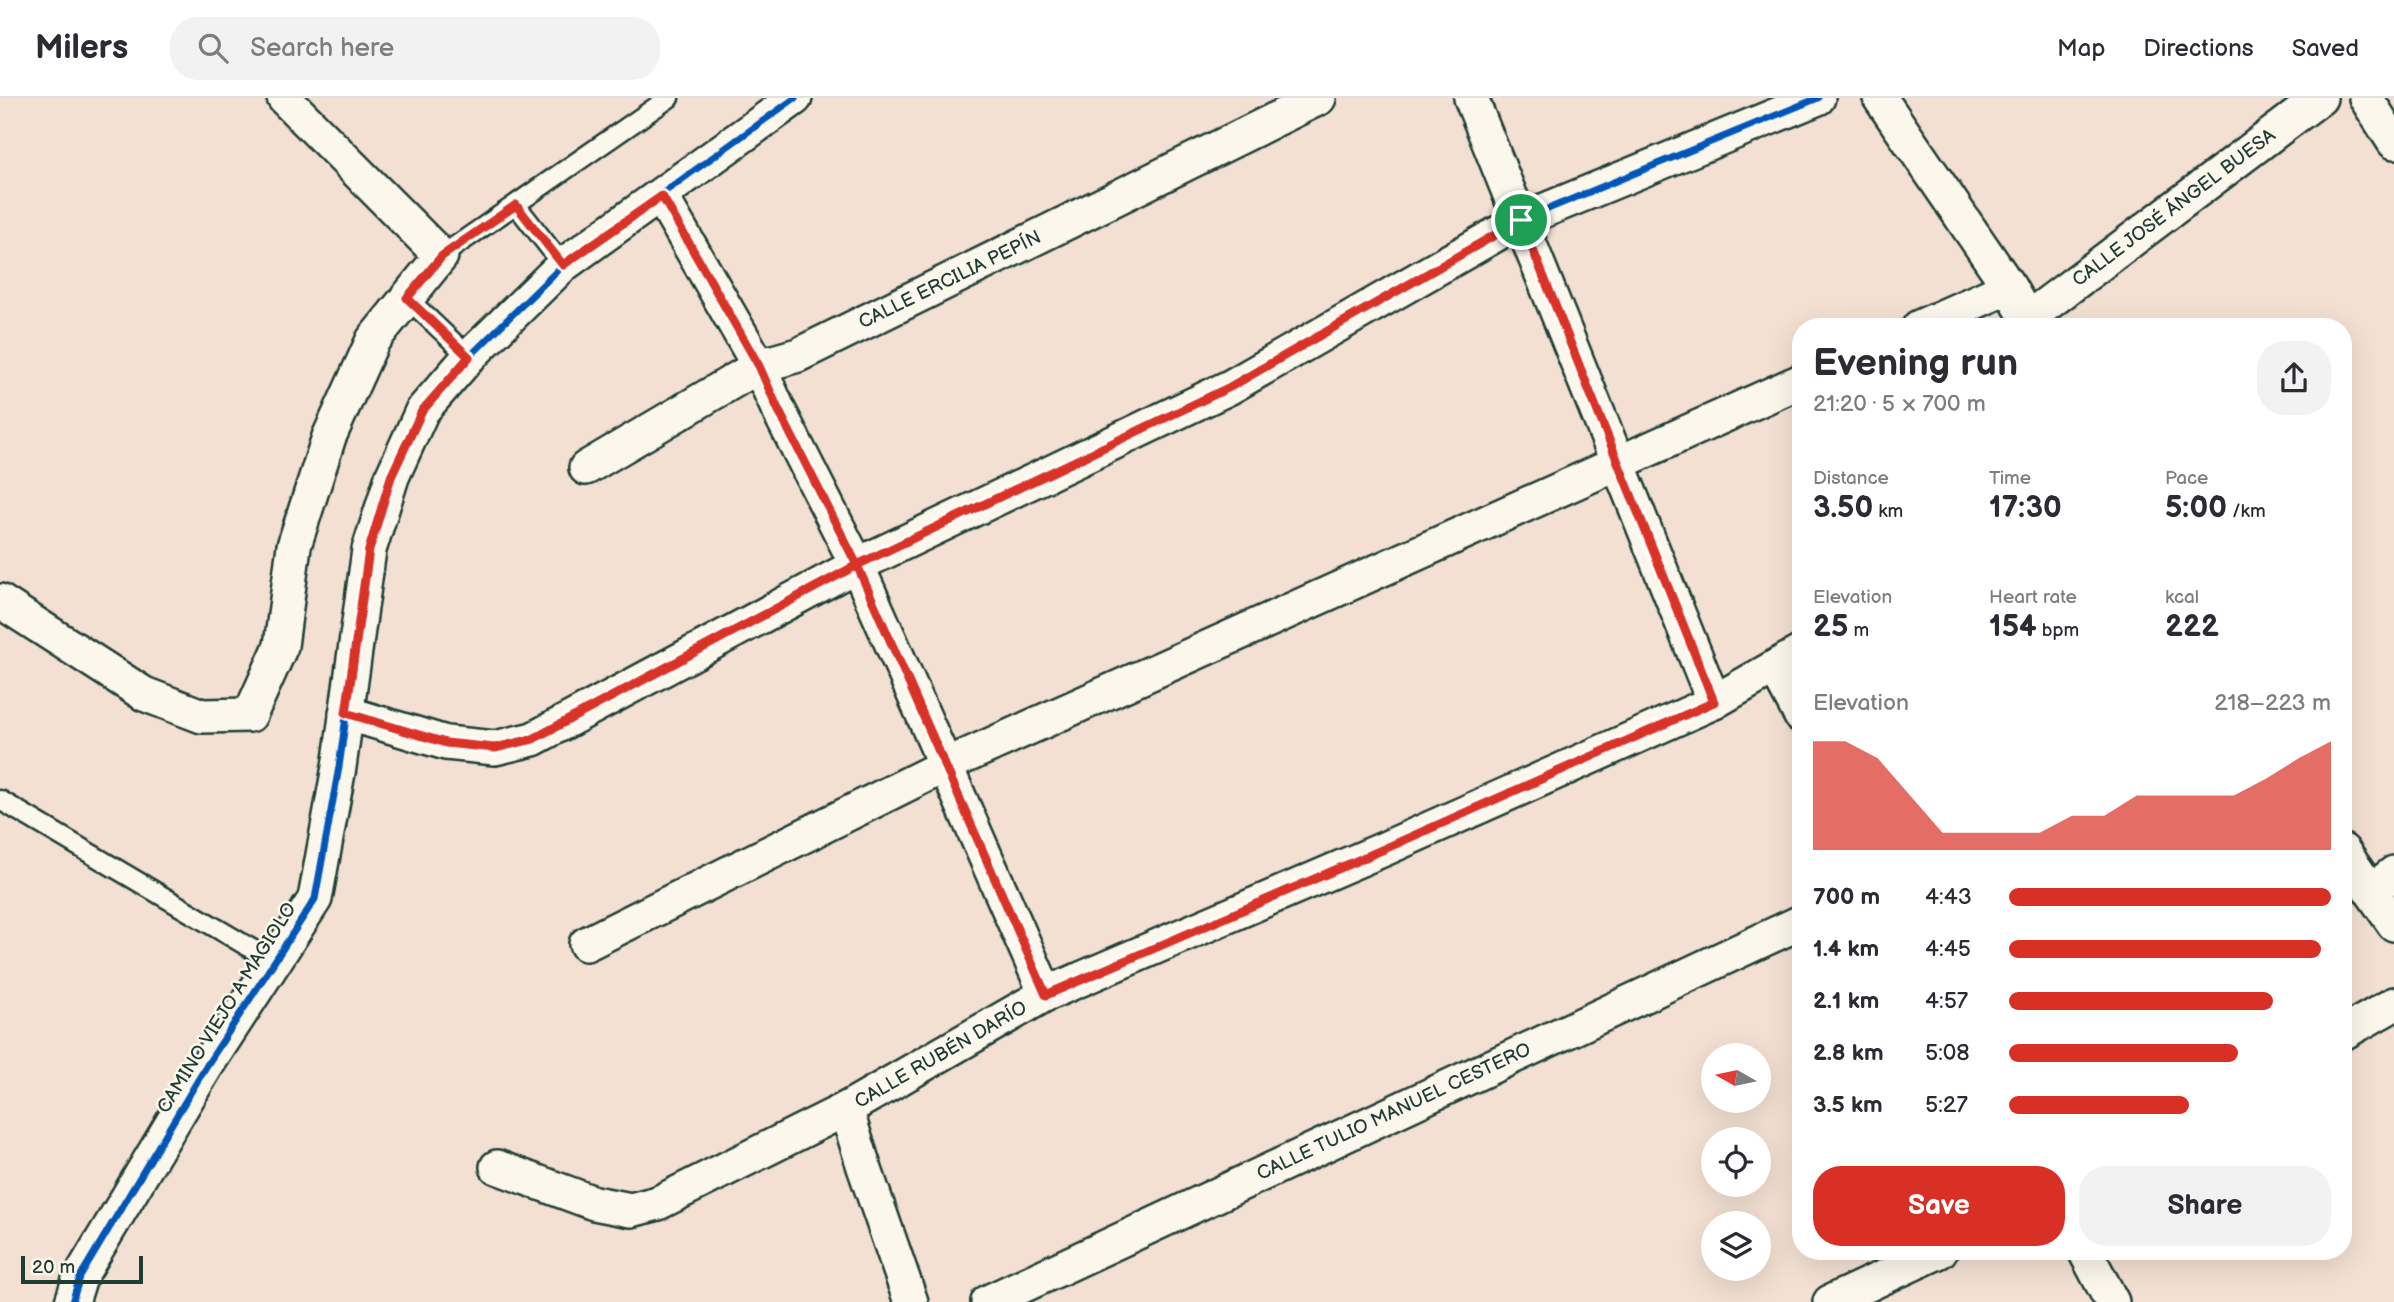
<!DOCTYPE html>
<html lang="en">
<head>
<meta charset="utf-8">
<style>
	body { margin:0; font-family:"Balsamiq Sans",sans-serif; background:#f2f2f3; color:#2b2b33; height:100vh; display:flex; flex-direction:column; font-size:26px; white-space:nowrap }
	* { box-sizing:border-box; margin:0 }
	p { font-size:23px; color:#7c7c81 }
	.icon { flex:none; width:38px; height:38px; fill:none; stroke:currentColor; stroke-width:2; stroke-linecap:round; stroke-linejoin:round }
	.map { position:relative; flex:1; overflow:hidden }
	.side { position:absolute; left:1792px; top:220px; width:560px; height:942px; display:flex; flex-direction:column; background:#fff; border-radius:28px; box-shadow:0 7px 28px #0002 }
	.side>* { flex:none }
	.needle { width:46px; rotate:279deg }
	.buttons { position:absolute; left:1701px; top:945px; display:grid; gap:14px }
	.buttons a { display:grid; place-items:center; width:70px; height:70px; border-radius:50%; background:#fff; box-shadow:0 7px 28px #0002; font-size:35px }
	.scale { position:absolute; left:21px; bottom:18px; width:122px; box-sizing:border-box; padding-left:7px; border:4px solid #1f3d34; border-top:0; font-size:19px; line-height:24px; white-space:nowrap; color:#1f3d34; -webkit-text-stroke:5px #fbf7ec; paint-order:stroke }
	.pin { position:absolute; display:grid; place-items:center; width:60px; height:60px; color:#fff; margin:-30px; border:4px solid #fff; border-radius:50%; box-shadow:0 2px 7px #0007 }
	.round { display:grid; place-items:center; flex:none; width:74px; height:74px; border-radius:28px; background:#f2f2f3 }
	.overview { display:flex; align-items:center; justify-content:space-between; height:119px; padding:0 21px }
	h1 { font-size:38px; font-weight:700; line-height:52px }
	.stats { display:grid; grid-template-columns:repeat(3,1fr); gap:10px; height:119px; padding:7px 21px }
	.stats div { display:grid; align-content:center }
	.stats b { font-size:30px; font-weight:700 }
	.stats small { font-size:19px; font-weight:400 }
	.stats p { font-size:19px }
	.chart { height:196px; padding:14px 21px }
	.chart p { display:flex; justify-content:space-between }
	.chart svg { width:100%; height:126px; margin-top:7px; fill:#d93025; opacity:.7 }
	.primary-button { display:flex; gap:14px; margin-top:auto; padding:14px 21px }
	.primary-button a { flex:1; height:80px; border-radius:28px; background:#d93025; color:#fff; font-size:28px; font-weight:700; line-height:80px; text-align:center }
	.primary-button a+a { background:#f2f2f3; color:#2b2b33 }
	ul { padding:0 21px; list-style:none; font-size:23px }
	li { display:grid; grid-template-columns:112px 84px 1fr; align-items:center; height:52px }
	li i { height:18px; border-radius:9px; background:#d93025 }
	header { display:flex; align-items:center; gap:42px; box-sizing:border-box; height:98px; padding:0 35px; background:#fff; border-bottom:2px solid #e1e1e2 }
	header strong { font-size:33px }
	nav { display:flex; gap:38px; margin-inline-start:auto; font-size:24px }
	.search { width:490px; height:63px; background:#f2f2f3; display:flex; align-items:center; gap:18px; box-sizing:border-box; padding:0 24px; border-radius:28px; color:#7c7c81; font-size:26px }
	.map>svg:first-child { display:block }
</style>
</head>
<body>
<header>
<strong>Milers</strong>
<div class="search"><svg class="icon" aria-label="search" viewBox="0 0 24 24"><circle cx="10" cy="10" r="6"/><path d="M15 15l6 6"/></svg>Search here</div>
<nav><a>Map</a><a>Directions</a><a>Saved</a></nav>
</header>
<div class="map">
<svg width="2394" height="1204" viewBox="0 0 2394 1204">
	<rect width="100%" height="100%" fill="#f3e0d2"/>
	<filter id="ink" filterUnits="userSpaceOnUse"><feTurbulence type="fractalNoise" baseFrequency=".0143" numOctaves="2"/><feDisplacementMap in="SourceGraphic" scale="14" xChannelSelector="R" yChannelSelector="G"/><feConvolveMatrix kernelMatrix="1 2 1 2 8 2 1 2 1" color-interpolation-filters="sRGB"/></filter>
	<g filter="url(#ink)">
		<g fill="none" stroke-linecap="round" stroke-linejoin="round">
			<defs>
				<g id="service">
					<polyline points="516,107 563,167"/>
					<polyline points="441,158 669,0"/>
					<polyline points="407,200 469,259"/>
					<polyline points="0,702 274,864"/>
				</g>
				<g id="minor">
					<polyline points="1471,0 1714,604"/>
					<polyline points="1880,0 2009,189 2032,229"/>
					<polyline points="2366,0 2394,44"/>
					<polyline points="661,98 759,268 778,311 857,467 1046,896"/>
					<polyline points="2027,221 2320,0"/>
					<polyline points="1919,229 2009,189"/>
					<polyline points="586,370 759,268 798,257 1319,0"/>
					<polyline points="0,503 144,596 202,618 250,617 281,548 294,448 329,339 373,242 441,158 284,0"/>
					<polyline points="1775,569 1801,618"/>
					<polyline points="346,615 446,645 495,650 533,641 857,467 1230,289 1521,122 1818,0"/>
					<polyline points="2343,753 2394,826"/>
					<polyline points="2371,793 2394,775"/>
					<polyline points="586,846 946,667 1801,283"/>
					<polyline points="2343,935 2394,906"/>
					<polyline points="846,1011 864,1069 911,1204"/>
					<polyline points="497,1069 594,1105 631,1112 658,1105 846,1011 1046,896 1384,751 1714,604 1801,554"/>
					<polyline points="2085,1153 2112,1204"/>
					<polyline points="72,1204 80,1179 207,967 315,801 339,669 369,452 392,379 422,313 469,259 563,167 795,0"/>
					<polyline points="988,1204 1801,824"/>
					<polyline points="1830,1204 1940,1153"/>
				</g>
			</defs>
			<use href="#service" stroke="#1f3d34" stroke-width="23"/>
			<use href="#minor" stroke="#1f3d34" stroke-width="38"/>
			<use href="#service" stroke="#fbf7ec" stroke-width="18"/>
			<use href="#minor" stroke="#fbf7ec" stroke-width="33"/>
			<defs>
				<g id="cycleway">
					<polyline points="346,615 446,645 495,650 533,641 857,467 1230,289 1521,122 1818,0"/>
					<polyline points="72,1204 80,1179 207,967 315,801 339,669 369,452 392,379 422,313 469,259 563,167 795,0"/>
				</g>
			</defs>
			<use href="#cycleway" stroke="#fbf7ec" stroke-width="11"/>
			<use href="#cycleway" stroke="#0057b8" stroke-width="7"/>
		</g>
	</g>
	<g fill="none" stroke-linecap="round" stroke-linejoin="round" filter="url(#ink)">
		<defs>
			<polyline id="route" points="1521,122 1230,289 857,467 533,641 495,650 446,645 346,615 369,452 391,379 422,313 469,259 407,200 442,158 516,107 563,167 662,98 759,268 778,311 857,467 1046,897 1384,751 1714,604 1521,122"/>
		</defs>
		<use href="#route" stroke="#fff" stroke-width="14"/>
		<use href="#route" stroke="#d93025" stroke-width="9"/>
	</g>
	<g text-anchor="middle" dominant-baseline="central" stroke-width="5" stroke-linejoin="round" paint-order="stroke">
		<g font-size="19" fill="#1f3d34" stroke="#fbf7ec">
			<text transform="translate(2174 110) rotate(-37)">CALLE JOSÉ ÁNGEL BUESA</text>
			<text transform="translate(950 182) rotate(-26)">CALLE ERCILIA PEPÍN</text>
			<text transform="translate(227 910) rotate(-58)">CAMINO VIEJO A MAGIOLO</text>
			<text transform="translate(941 957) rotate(-30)">CALLE RUBÉN DARÍO</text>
			<text transform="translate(1394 1014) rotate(-25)">CALLE TULIO MANUEL CESTERO</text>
		</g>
	</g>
</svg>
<div class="buttons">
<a><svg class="needle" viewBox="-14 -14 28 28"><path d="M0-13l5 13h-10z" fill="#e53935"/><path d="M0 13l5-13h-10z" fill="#7c7c81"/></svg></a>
<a><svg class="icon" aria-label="locate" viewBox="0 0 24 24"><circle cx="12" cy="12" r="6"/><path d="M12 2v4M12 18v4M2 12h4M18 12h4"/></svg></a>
<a><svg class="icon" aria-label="layers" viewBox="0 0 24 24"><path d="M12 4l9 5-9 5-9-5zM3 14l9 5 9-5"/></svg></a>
</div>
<div class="scale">20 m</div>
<div class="pin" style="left:1521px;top:122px;background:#1e9e55"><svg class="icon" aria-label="arrive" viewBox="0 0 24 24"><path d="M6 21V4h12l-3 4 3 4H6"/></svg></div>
<section class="side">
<div class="overview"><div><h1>Evening run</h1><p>21:20 · 5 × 700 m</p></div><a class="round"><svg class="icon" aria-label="share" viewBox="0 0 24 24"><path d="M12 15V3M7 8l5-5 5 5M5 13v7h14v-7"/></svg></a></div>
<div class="stats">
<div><p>Distance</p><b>3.50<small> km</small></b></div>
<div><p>Time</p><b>17:30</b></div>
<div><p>Pace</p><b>5:00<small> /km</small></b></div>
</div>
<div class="stats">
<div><p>Elevation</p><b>25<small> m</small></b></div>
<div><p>Heart rate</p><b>154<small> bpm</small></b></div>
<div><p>kcal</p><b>222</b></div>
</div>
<div class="chart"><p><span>Elevation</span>218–223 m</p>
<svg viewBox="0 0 160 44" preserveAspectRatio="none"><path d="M0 44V6L10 6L20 12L30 25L40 38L50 38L60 38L70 38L80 32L90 32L100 25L110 25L120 25L130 25L140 19L150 12L160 6V44z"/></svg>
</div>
<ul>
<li><b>700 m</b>4:43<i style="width:100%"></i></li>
<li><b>1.4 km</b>4:45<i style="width:97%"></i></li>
<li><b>2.1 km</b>4:57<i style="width:82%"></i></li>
<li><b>2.8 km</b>5:08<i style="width:71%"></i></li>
<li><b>3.5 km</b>5:27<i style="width:56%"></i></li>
</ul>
<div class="primary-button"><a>Save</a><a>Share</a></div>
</section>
</div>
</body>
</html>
